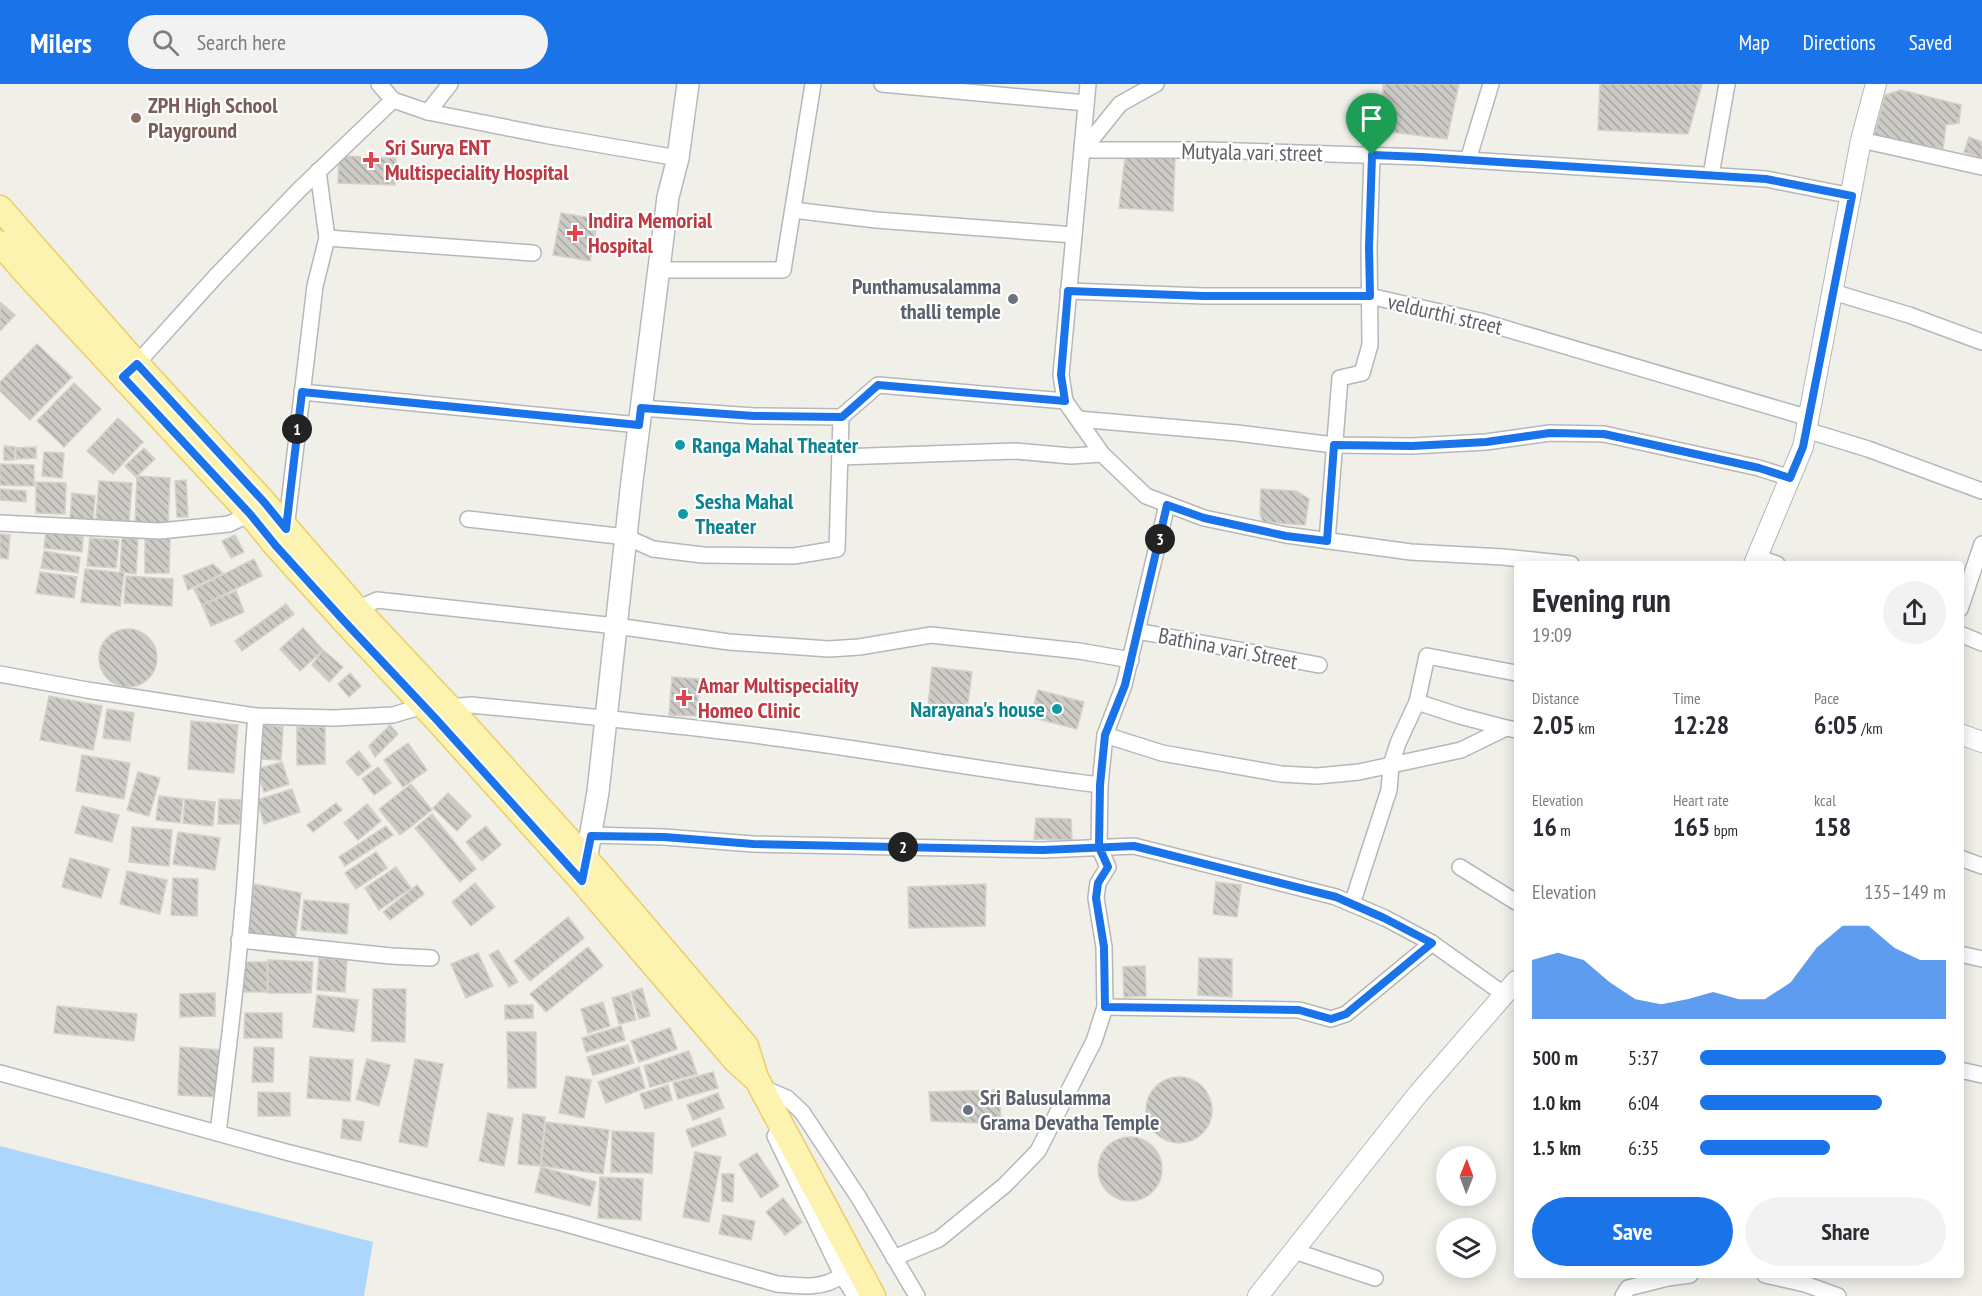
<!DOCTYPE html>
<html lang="en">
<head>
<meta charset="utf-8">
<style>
	body { margin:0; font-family:"PT Sans Narrow",sans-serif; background:#f2f2f3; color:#2b2b33; height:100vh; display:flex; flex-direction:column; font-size:22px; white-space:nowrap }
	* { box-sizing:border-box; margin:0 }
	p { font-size:20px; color:#7c7c81 }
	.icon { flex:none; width:33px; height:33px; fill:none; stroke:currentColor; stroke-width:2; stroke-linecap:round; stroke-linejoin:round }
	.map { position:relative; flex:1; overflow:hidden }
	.panel { position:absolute; left:1514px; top:477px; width:450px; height:717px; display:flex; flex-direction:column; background:#fff; border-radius:6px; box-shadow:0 3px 15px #0003 }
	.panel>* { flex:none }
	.needle { width:39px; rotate:1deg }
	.tools { position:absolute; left:1436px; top:1062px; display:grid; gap:12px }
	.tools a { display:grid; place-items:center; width:60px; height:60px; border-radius:50%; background:#fff; box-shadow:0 3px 15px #0003; font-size:30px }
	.pin { position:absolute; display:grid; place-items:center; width:51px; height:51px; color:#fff; margin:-62px -26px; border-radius:50% 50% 50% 0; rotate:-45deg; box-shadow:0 0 6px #0007 }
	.pin .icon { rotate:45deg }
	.km { position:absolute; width:30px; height:30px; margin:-15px; border-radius:50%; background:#222; color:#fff; font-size:16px; line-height:30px; text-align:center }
	.round { display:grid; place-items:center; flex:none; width:63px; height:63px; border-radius:32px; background:#f2f2f3 }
	.summary { display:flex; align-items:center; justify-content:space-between; height:102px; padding:0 18px }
	h1 { font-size:33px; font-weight:700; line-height:45px }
	.stats { display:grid; grid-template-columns:repeat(3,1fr); gap:9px; height:102px; padding:6px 18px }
	.stats div { display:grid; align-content:center }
	.stats b { font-size:26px; font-weight:700 }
	.stats small { font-size:16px; font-weight:400 }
	.stats p { font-size:16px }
	.chart { height:168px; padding:12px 18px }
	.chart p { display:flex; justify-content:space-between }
	.chart svg { width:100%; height:108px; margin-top:6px; fill:#1a73e8; opacity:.7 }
	.action { display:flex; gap:12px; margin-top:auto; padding:12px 18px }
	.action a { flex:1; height:69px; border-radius:36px; background:#1a73e8; color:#fff; font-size:24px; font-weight:700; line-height:69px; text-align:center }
	.action a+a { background:#f2f2f3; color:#2b2b33 }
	ul { padding:0 18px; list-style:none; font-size:20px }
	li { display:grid; grid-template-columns:96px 72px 1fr; align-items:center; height:45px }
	li i { height:15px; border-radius:8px; background:#1a73e8 }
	header { display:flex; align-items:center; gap:36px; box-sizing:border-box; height:84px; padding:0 30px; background:#1a73e8; color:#fff }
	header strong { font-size:28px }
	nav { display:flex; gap:33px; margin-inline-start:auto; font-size:21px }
	.search { width:420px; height:54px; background:#f2f2f3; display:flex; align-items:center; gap:15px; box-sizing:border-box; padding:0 21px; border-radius:33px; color:#7c7c81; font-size:22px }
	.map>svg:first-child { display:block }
</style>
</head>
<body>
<header>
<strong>Milers</strong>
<div class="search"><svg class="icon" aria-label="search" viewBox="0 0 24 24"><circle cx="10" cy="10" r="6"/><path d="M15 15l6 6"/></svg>Search here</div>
<nav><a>Map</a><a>Directions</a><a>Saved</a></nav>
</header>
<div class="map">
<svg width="1982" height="1212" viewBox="0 0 1982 1212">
	<defs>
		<pattern id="building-back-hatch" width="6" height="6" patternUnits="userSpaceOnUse" patternTransform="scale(1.5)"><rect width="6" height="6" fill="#cccac4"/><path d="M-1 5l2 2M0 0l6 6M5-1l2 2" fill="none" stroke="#a9a7a3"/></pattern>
	</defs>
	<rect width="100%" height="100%" fill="#f0efe8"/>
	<polygon fill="#acd6fc" points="0,1062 373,1158 364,1212 0,1212"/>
	<g fill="url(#building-back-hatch)" stroke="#d5d1c6" stroke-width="1.5">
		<polygon points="1383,0 1459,0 1447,55 1383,47"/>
		<polygon points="1600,0 1702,0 1688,50 1598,46"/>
		<polygon points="1901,6 1961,21 1959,39 1946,41 1943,65 1874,52 1885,11"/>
		<polygon points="1969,53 1982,58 1982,74 1964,68"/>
		<polygon points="339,72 396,74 395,101 338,99"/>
		<polygon points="1125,74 1175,74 1173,127 1119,124"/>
		<polygon points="561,129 598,135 590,177 553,171"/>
		<polygon points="0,218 15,231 0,247"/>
		<polygon points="37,260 72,293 30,336 0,307 0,298"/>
		<polygon points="74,299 101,325 64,363 37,337"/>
		<polygon points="118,334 143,358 113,390 87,367"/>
		<polygon points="4,362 15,363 14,376 4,376"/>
		<polygon points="36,363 36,374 16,375 16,364"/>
		<polygon points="144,364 155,375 136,393 125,382"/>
		<polygon points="44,368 64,369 62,394 42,392"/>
		<polygon points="0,380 34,381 34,402 0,401"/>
		<polygon points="137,392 170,394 168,440 135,439"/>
		<polygon points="186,396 188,433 177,433 175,397"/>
		<polygon points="99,397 132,399 129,438 96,435"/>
		<polygon points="36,398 66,399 65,430 36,429"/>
		<polygon points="0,405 26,407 26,418 0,416"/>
		<polygon points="1261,405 1296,407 1309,415 1305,441 1263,438 1260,430"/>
		<polygon points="72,409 95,412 93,437 70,435"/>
		<polygon points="46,448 83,453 82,468 44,464"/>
		<polygon points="0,450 10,451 8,475 0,474"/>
		<polygon points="235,451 244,468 231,474 222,457"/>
		<polygon points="90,454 119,456 116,484 87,482"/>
		<polygon points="122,454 138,455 136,490 120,488"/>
		<polygon points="145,455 170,455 169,489 145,489"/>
		<polygon points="44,467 80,473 78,489 41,484"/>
		<polygon points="254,475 262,492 202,521 194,505"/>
		<polygon points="213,480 223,489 188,506 183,492"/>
		<polygon points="85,485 124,489 120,522 81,518"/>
		<polygon points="40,488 77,493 74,514 36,509"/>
		<polygon points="126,492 173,495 172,522 124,519"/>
		<polygon points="236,507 244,528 211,542 202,521"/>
		<polygon points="286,520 294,530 242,567 235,557"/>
		<polygon points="303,544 323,566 300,587 280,565"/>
		<circle cx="128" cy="574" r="29"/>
		<polygon points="323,566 343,583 329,598 312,581"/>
		<polygon points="932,583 972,588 967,626 928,622"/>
		<polygon points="350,589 361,602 349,613 338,600"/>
		<polygon points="672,593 699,595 697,632 669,631"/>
		<polygon points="1038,606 1084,618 1077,645 1030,633"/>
		<polygon points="49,612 102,622 93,666 40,656"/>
		<polygon points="107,625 134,629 130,657 103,654"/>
		<polygon points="191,637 238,641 234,689 188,685"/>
		<polygon points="262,641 283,643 281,676 259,675"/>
		<polygon points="390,641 398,650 375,673 369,662"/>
		<polygon points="297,643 325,643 325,680 297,681"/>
		<polygon points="408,659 427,686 403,703 384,676"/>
		<polygon points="359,667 371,682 358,692 346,678"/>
		<polygon points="82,671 130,679 124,715 76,707"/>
		<polygon points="282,678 289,700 264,708 257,685"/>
		<polygon points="378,683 391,699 374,711 362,695"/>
		<polygon points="138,688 160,694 149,732 127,726"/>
		<polygon points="411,700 432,726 400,751 379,725"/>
		<polygon points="292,705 300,728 264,740 257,716"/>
		<polygon points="448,709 471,732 457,747 433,724"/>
		<polygon points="159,712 183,715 180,739 156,736"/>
		<polygon points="185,715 215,718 213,742 183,739"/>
		<polygon points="219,715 241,716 240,740 218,740"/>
		<polygon points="336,719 342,726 313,748 307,741"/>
		<polygon points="367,720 381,737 358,756 344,739"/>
		<polygon points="82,722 119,731 112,758 75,749"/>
		<polygon points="432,730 476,785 460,798 415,744"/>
		<polygon points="1036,734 1071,735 1072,756 1034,755"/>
		<polygon points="386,742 393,751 345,782 339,773"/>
		<polygon points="486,742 501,761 482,777 466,758"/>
		<polygon points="132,743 172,746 169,782 129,778"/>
		<polygon points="178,748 220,754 215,786 173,780"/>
		<polygon points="376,768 387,784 356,805 345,789"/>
		<polygon points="70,774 109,785 101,814 62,803"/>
		<polygon points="396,783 411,804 379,826 365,804"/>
		<polygon points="127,787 167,796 160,830 120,820"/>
		<polygon points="173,794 198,795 197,832 171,831"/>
		<polygon points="1216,798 1241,801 1237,833 1213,830"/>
		<polygon points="475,799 495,823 471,842 452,818"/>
		<polygon points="254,800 301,809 295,856 247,850"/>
		<polygon points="986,800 985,842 909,844 908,803"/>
		<polygon points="417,801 424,810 390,836 383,828"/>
		<polygon points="304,816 349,820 347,850 301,846"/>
		<polygon points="568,833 584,854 530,897 514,877"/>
		<polygon points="588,863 603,882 546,928 530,910"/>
		<polygon points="498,866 518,898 509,903 489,871"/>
		<polygon points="478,869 493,902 466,914 451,880"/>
		<polygon points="319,874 347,876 345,908 317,906"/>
		<polygon points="1199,874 1232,875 1232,913 1198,911"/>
		<polygon points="268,876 313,878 311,909 268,909"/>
		<polygon points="238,878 267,878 267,908 237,908"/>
		<polygon points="1145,882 1146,912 1124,913 1123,883"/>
		<polygon points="642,904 650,932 639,935 631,908"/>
		<polygon points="373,905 406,905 405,958 372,957"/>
		<polygon points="215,909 215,932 180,933 180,910"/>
		<polygon points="629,909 636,936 619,940 612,914"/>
		<polygon points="317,911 358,916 354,948 313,943"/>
		<polygon points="603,918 610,942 588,949 581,925"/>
		<polygon points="505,921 533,921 533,934 505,935"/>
		<polygon points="57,922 137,930 134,957 54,949"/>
		<polygon points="245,929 282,929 282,954 244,954"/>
		<polygon points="621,942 625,956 586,968 582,954"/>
		<polygon points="670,944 677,965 639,978 631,957"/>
		<polygon points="507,948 536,948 536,1004 508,1004"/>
		<polygon points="628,961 634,979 593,991 587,973"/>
		<polygon points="180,963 220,966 216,1013 178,1011"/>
		<polygon points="254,963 274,964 273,998 252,998"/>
		<polygon points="689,967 697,990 650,1003 644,982"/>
		<polygon points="310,973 353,976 350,1017 307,1014"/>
		<polygon points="367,975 390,981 379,1022 356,1015"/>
		<polygon points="415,975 443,980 427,1063 399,1058"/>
		<polygon points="639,983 645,1004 606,1019 598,998"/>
		<polygon points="713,988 718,1004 678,1015 673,999"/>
		<polygon points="566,992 591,996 584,1034 559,1029"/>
		<circle cx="1179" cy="1026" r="33"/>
		<polygon points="668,1001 672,1016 645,1025 640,1010"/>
		<polygon points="1000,1006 1001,1040 931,1037 929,1008"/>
		<polygon points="258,1008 290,1009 290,1032 258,1032"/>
		<polygon points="718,1009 724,1024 693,1036 687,1021"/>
		<polygon points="488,1029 513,1034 504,1082 479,1077"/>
		<polygon points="523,1030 545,1033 540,1082 518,1080"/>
		<polygon points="720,1034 726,1051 692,1063 686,1046"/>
		<polygon points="343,1035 364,1038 361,1057 341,1054"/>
		<polygon points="546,1038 609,1046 603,1090 541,1082"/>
		<polygon points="612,1047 654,1049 652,1089 611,1088"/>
		<circle cx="1130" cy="1085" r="32"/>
		<polygon points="695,1068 721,1073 709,1138 683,1133"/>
		<polygon points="757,1069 779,1102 761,1114 739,1080"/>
		<polygon points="541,1083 596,1098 590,1122 535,1108"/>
		<polygon points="722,1090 734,1090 733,1118 722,1117"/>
		<polygon points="600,1093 643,1095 641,1136 598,1134"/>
		<polygon points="783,1114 802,1138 785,1151 766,1128"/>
		<polygon points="723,1131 755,1137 751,1156 719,1150"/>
	</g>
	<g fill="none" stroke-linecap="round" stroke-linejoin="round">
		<defs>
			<g id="minor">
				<polyline points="379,0 393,16 428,28 544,51 678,74"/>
				<polyline points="882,0 1086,19"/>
				<polyline points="1088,0 1061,291 1065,317 1102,370 1146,412 1204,434 1286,451 1411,468 1503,473 1571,480"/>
				<polyline points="428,28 450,0"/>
				<polyline points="1861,56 1982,83"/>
				<polyline points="1083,66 1208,66 1422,73 1766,95 1852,112"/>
				<polyline points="1083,66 1120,20 1156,0"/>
				<polyline points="1468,76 1491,0"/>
				<polyline points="1711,91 1727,0"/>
				<polyline points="793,126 876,136 1074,151"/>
				<polyline points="327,154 533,169"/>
				<polyline points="659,186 783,186 813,0"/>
				<polyline points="1068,207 1204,212 1369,212 1480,237 1809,334"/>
				<polyline points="1833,208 1909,231 1982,258"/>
				<polyline points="132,285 216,192 299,106 393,16"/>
				<polyline points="302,308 639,341"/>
				<polyline points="841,333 878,301 1065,317"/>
				<polyline points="1078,335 1237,349 1334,361 1412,362 1486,358 1550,349 1604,350 1759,384 1790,394"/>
				<polyline points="1806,346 1868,365 1982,407"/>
				<polyline points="840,373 1015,367 1071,372 1102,370"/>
				<polyline points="468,435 626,453 653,465 703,471 794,472 837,465 841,333 754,332 641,324"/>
				<polyline points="0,439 160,447 229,440 250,430"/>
				<polyline points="286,445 315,202 327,154 318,87"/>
				<polyline points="1327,457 1340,294 1362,289 1370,261 1369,163 1372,71"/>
				<polyline points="1757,473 1777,480"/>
				<polyline points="357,525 377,516 616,542 729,558 829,565 859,563 931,551 1079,567 1131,576"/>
				<polyline points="1960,525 1982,460"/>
				<polyline points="1137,547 1319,581"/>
				<polyline points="1960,550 1982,559"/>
				<polyline points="0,590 87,606 256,632 334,634 393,631 423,622"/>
				<polyline points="1417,618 1460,632 1506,644"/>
				<path d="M 449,623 L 471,621 C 575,631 680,641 784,655 C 889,669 994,688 1100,701"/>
				<polyline points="1105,651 1162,669 1281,690 1317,692 1359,688 1461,666 1506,644 1516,646"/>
				<polyline points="591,751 664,753 753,760 1043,766 1134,762 1336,813 1385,834 1432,859 1505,911"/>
				<polyline points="1960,774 1982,782"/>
				<polyline points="1460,783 1516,818"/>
				<polyline points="1352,820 1389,706 1391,681 1398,659 1417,618 1427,572 1516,589"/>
				<polyline points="239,856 391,872 431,874"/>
				<polyline points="1960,870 1982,875"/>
				<polyline points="1105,923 1299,926 1331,935 1346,930 1432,859"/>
				<polyline points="1960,986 1982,991"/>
				<path d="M 0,989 L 286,1068 L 563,1139 L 777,1200 C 799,1202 823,1206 842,1191 L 775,1052"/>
				<polyline points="763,1007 763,1004 787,1014 802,1028 859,1114 917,1212"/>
				<path d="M 218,1049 C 230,951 242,853 248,755 C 251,714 252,673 256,632"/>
				<polyline points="1294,1167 1375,1194"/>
				<polyline points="894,1174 939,1155 1005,1101 1038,1067 1094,957 1105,923 1104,863 1096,814 1098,799 1108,783 1099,763 1100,701 1105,651 1124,601 1167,421"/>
				<polyline points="842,1191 855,1212"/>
				<polyline points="1765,1191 1805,1200 1838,1212"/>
				<polyline points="1623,1212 1628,1204 1668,1194 1690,1191"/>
			</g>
			<g id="tertiary">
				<polyline points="1754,480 1803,363 1861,56 1876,0"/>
				<polyline points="1960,650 1982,658"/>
				<polyline points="1258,1212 1418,1010 1516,897"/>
			</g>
			<polyline id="secondary" points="584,788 598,708 632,397 668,113 678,74 688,0"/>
			<g id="primary">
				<polyline points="0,124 137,280 264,418 357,525 449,623 595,785 746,962 756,994"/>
				<polyline points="0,159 24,187 250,430 276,462 344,537 436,635 582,797 735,976 757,996 873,1212"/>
			</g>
		</defs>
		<use href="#minor" stroke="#b5b7bb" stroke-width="18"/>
		<use href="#tertiary" stroke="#b5b7bb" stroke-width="22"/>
		<use href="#secondary" stroke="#b6b9be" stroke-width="24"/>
		<use href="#primary" stroke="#edcd64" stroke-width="27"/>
		<use href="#minor" stroke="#fff" stroke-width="15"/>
		<use href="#tertiary" stroke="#fff" stroke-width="20"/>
		<use href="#secondary" stroke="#fff" stroke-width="21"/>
		<use href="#primary" stroke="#fcf3b0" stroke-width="24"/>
	</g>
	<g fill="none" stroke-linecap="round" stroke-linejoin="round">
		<defs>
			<polyline id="route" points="1372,71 1369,163 1370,212 1203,212 1068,207 1061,291 1065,317 878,301 842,333 754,332 641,324 639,341 302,308 286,445 264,418 137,280 123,293 250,430 276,462 344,537 436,635 582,797 591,752 664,753 753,760 1043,766 1134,762 1336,813 1384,834 1432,859 1346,930 1331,935 1299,926 1105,923 1104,863 1096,814 1098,799 1108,783 1099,763 1100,701 1105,651 1125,601 1167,421 1204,434 1286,452 1327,457 1334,361 1412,362 1486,358 1550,349 1604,350 1759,384 1790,394 1803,363 1852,112 1766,95 1422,73 1372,71"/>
		</defs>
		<use href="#route" stroke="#fff" stroke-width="12"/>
		<use href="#route" stroke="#1a73e8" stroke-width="8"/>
	</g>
	<circle fill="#8d6e63" stroke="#fff" stroke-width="2" cx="136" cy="34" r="6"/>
	<g fill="#e0444e" stroke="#fff" stroke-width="2">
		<path d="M368 67h6v6h6v6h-6v6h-6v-6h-6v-6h6z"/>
		<path d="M572 140h6v6h6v6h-6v6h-6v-6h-6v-6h6z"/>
		<path d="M681 605h6v6h6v6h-6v6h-6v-6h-6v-6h6z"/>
	</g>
	<g fill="#6b7280" stroke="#fff" stroke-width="2">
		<circle cx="1013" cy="215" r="6"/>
		<circle cx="968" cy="1026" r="6"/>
	</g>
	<g fill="#0f9aa8" stroke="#fff" stroke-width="2">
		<circle cx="680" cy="361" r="6"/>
		<circle cx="683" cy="430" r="6"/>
		<circle cx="1057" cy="625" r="6"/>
	</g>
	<g text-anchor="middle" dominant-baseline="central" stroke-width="4.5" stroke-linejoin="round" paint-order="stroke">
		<g font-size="22" font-weight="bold" fill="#785e54" stroke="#fff" text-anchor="start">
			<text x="148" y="21">ZPH High School<tspan x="148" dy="25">Playground</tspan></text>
		</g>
		<g font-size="22" font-weight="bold" fill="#be3a42" stroke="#fff" text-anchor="start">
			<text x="385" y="63">Sri Surya ENT<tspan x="385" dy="25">Multispeciality Hospital</tspan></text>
			<text x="588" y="136">Indira Memorial<tspan x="588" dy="25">Hospital</tspan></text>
			<text x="698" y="601">Amar Multispeciality<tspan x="698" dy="25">Homeo Clinic</tspan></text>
		</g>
		<g font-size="22" fill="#5f6267" stroke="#fff">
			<text transform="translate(1252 68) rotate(1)">Mutyala vari street</text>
			<text transform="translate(1445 230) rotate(13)">veldurthi street</text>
			<text transform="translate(1228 564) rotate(11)">Bathina vari Street</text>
		</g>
		<g font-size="22" font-weight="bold" fill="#5b616d" stroke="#fff" text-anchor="end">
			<text x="1001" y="202">Punthamusalamma<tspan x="1001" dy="25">thalli temple</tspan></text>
			<text x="980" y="1013" text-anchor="start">Sri Balusulamma<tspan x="980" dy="25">Grama Devatha Temple</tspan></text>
		</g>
		<g font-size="22" font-weight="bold" fill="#0d838f" stroke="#fff" text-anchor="start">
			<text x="692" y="361">Ranga Mahal Theater</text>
			<text x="695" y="417">Sesha Mahal<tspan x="695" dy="25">Theater</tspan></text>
			<text x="1045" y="625" text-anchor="end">Narayana's house</text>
		</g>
	</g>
</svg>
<div class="tools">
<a><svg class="needle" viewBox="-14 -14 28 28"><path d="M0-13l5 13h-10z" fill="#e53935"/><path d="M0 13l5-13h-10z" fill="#7c7c81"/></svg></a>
<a><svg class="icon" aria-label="layers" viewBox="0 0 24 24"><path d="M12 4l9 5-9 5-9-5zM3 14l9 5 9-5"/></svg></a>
</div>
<div class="pin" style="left:1372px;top:71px;background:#1e9e55"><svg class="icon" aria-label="arrive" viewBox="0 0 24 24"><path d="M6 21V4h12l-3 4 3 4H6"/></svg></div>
<b class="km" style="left:297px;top:345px">1</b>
<b class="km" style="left:903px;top:763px">2</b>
<b class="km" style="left:1160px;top:455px">3</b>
<section class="panel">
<div class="summary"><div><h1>Evening run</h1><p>19:09</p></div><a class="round"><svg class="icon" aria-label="share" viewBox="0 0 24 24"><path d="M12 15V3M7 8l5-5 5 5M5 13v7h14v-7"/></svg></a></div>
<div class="stats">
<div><p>Distance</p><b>2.05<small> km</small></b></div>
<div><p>Time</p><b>12:28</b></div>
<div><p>Pace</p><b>6:05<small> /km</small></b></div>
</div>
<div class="stats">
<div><p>Elevation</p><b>16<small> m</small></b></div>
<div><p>Heart rate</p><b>165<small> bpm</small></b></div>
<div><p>kcal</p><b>158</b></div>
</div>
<div class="chart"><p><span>Elevation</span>135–149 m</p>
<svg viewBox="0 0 160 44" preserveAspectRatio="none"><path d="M0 44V20L10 17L20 20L30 29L40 36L50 38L60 36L70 33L80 36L90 36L100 29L110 15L120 6L130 6L140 15L150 20L160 20V44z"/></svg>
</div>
<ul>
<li><b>500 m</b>5:37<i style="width:100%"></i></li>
<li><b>1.0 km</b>6:04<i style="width:74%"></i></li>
<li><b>1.5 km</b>6:35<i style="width:53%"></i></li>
</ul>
<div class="action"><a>Save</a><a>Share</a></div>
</section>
</div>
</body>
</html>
